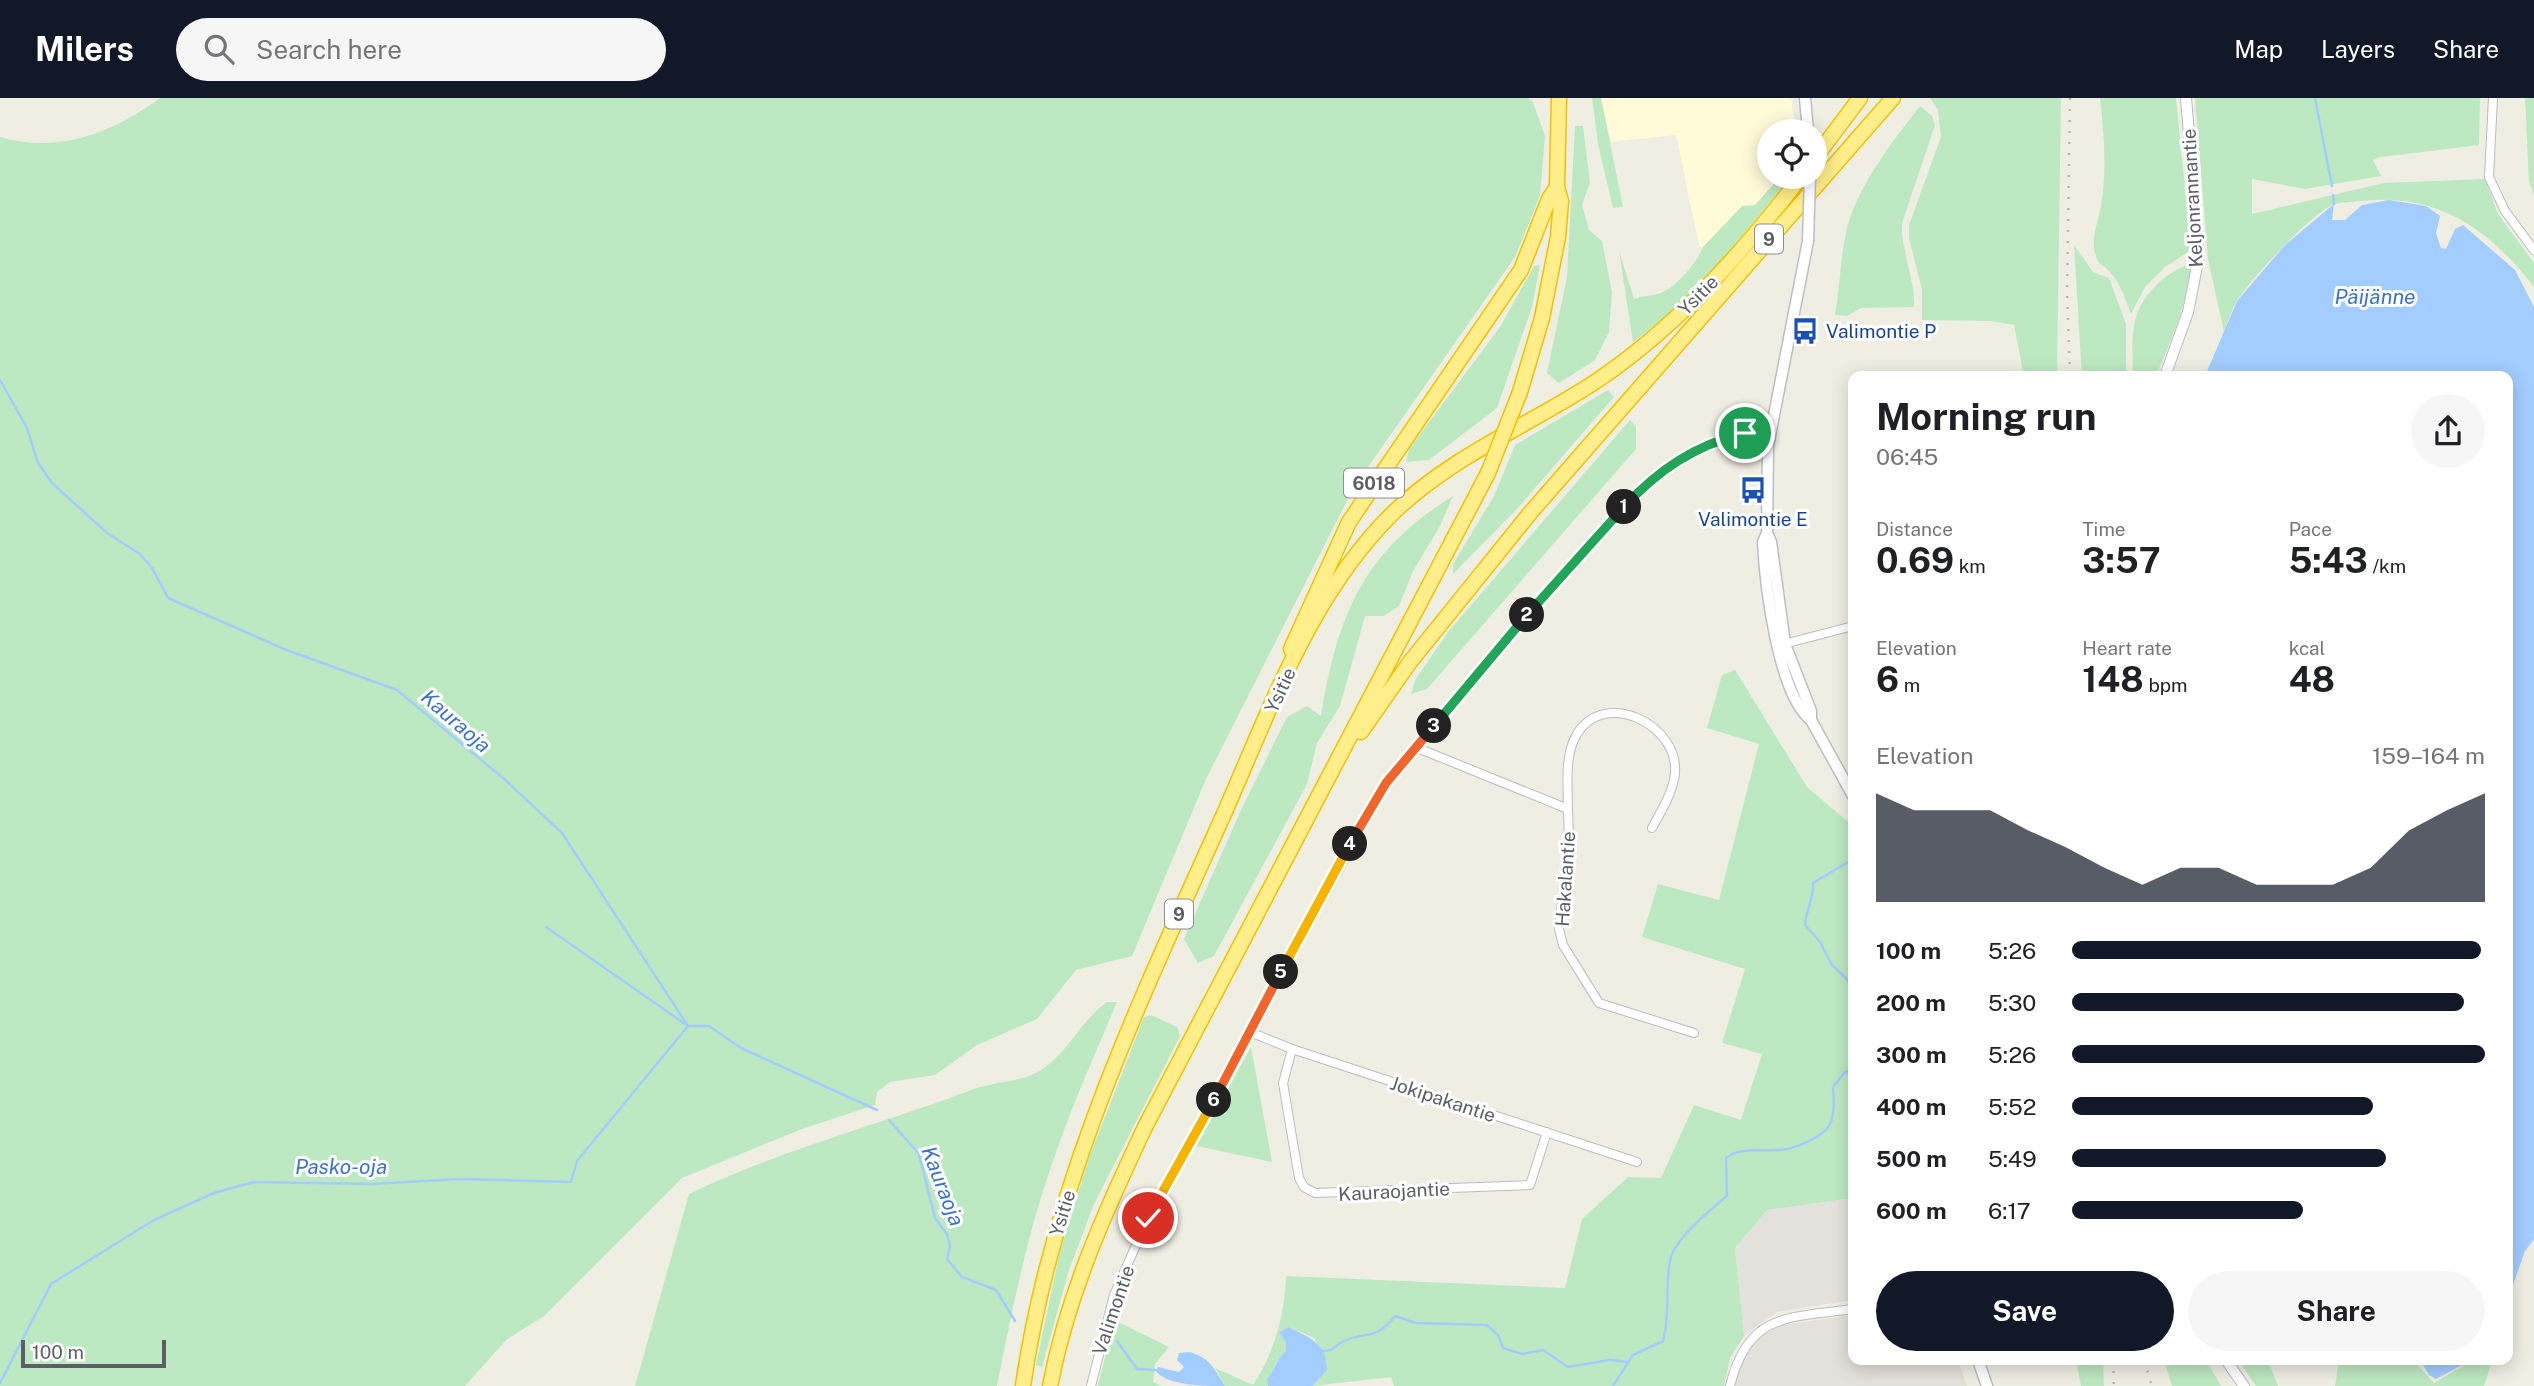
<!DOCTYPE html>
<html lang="en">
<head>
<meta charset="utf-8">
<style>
	body { margin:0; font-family:"Public Sans",sans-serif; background:#f6f6f6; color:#202124; height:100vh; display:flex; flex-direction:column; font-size:26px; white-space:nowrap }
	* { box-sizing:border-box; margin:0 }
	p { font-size:23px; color:#757577 }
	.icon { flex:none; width:38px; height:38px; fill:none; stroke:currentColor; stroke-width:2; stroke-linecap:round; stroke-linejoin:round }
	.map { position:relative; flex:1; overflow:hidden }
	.panel { position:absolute; left:1848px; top:273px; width:665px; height:994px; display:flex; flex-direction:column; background:#fff; border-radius:14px; box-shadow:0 4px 18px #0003 }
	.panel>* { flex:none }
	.fabs { position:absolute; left:1757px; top:21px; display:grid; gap:14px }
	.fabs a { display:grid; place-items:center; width:70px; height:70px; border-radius:50%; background:#fff; box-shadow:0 4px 18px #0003; font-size:35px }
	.scale { position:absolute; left:21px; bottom:18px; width:145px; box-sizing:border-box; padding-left:7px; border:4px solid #5b5e65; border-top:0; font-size:19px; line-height:24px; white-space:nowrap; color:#5b5e65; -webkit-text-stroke:5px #fff; paint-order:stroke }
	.pin { position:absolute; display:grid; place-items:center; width:60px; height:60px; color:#fff; margin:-30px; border:4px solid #fff; border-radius:50%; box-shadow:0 2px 7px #0007 }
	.km { position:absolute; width:35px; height:35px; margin:-18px; border-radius:50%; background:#222; color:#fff; font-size:19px; line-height:35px; text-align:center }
	.round { display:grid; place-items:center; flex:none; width:74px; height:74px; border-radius:37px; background:#f6f6f6 }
	.headline { display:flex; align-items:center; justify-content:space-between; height:119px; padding:0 28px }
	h1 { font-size:38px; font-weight:700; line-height:52px }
	.metrics { display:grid; grid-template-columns:repeat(3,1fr); gap:10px; height:119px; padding:7px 28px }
	.metrics div { display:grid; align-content:center }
	.metrics b { font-size:35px; font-weight:700 }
	.metrics small { font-size:19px; font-weight:400 }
	.metrics p { font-size:19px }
	.chart { height:196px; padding:14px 28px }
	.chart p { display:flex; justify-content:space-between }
	.chart svg { width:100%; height:126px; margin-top:7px; fill:#111827; opacity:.7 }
	.button { display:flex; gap:14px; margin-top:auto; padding:14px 28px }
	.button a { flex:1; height:80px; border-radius:42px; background:#111827; color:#fff; font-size:28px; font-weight:700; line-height:80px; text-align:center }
	.button a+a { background:#f6f6f6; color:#202124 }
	ul { padding:0 28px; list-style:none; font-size:23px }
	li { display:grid; grid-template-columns:112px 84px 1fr; align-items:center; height:52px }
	li i { height:18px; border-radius:9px; background:#111827 }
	header { display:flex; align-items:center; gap:42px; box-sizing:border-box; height:98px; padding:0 35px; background:#111827; color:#fff }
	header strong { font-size:33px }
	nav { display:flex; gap:38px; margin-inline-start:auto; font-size:24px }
	.search { width:490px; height:63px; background:#f6f6f6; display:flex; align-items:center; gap:18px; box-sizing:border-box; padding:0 24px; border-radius:38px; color:#757577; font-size:26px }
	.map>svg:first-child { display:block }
</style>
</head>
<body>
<header>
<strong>Milers</strong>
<div class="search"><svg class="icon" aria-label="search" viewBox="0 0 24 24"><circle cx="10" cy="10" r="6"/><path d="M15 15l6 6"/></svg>Search here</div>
<nav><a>Map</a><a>Layers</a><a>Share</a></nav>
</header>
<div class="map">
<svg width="2534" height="1288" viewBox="0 0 2534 1288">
	<rect width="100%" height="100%" fill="#efeee3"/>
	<polygon fill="#fffad8" points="1601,0 1791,0 1796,33 1769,33 1769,79 1780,79 1755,107 1702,150 1699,148 1676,37 1611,44"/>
	<g fill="#e3e1db">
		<polygon points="1853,1100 1853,1202 1777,1214 1744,1238 1735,1150 1767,1112"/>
		<polygon points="1853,1217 1853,1262 1958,1262 1967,1288 1734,1288 1742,1261 1754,1242 1782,1227"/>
	</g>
	<g fill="#bde9c2">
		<path d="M 160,0 L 1528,0 L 1533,4 L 1545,38 L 1540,98 L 1515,159 L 1354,389 L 1206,681 L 1132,858 L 1076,872 L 1037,921 L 977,947 L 935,977 L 890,984 L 877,994 L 875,1007 L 802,1031 L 682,1080 L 544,1218 L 506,1242 L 465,1288 L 0,1288 L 0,39 C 59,56 112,35 160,0 Z"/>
		<polygon points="1592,0 1601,0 1623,109 1613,110 1598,46"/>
		<polygon points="1930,0 2061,0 2057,278 2024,278 2014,227 1990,223 1922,222 1922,192 1909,140 1909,127 1941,39 1938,12"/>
		<path d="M 2100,0 L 2176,0 L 2191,152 L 2165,169 L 2145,189 L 2131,216 C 2123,195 2118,177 2099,165 C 2088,143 2097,131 2101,108 C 2107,73 2104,35 2100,0 Z"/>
		<path d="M 2195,0 L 2480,0 L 2479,47 L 2381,59 L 2373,62 L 2381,78 L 2305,91 L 2252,81 L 2252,116 L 2384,85 L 2485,81 L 2498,116 L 2534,165 L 2534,189 C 2490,131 2436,94 2361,103 C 2353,104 2343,104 2335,106 C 2313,113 2249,183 2236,204 C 2231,213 2228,224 2224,234 L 2208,161 Z"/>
		<polygon points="2525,0 2534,0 2534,98 2529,83"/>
		<path d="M 1920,8 L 1932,18 L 1935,27 L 1902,125 C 1901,154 1915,180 1914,209 L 1861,210 L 1847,218 L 1835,217 C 1840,190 1840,162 1846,135 C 1854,93 1894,41 1920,8 Z"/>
		<polygon points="1575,28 1583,28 1590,84 1582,107 1589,132 1602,143 1612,194 1609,234 1595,262 1559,285 1547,275 1567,179"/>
		<path d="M 1780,79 L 1785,85 C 1739,142 1692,201 1633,244 L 1619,153 L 1634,201 C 1643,197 1652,198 1661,195 C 1675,190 1699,163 1702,150 L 1742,108 L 1755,107 Z"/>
		<polygon points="2074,147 2093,174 2109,180 2126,226 2126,278 2082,278"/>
		<path d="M 2191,166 C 2187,206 2172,241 2156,278 L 2133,278 C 2133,262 2131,244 2134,228 C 2138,200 2165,173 2191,166 Z"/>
		<polygon points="1540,167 1532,209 1497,310 1429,362 1406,364 1409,351 1500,229 1534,168"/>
		<polygon points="1608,292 1614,299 1516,412 1453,476 1453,466 1494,398 1515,347"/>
		<polygon points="1630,322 1636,328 1636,351 1427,591 1411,596 1415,582 1448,534"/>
		<path d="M 1453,398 L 1440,428 L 1413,473 L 1399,508 L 1384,518 L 1365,518 L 1340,608 L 1317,645 L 1307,686 L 1214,858 L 1198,865 L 1184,841 L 1241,712 L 1287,619 L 1307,608 L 1321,618 C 1338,516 1363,454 1453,398 Z"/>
		<path d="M 1735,572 L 1807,689 L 1853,728 L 1853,1100 L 1767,1112 L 1735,1150 L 1744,1238 L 1730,1260 L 1724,1288 L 1394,1288 L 1391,1279 L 1312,1288 L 1327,1264 L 1314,1240 L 1289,1229 L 1279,1234 L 1286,1245 L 1286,1254 C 1276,1260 1275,1272 1267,1281 L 1268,1288 L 1225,1288 L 1215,1270 L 1253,1287 C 1274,1256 1285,1216 1286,1178 L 1565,1190 L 1582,1121 L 1628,1079 L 1661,1080 L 1694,1007 L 1741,1022 L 1762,956 L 1722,945 L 1745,871 L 1642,839 L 1658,786 L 1719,802 L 1759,646 L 1707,630 L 1722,577 Z"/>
		<path d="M 1107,904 L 1117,904 C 1097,952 1075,1000 1058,1049 C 1029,1127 1013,1207 997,1288 L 635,1288 L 689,1096 C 780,1052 879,1027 974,991 C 994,984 1018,984 1036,975 C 1067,958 1079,924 1107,904 Z"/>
		<polygon points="1151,917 1177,929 1180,938 1094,1106 1069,1172 1042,1269 1036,1267 1060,1153 1089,1060 1144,919"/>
		<polygon points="1251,949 1272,1064 1196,1048"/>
		<polygon points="1114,1222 1169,1249 1155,1266 1153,1284 1161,1288 1098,1288"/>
		<polygon points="2076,1262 2103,1262 2104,1288 2081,1288"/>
		<polygon points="2164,1262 2206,1262 2221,1288 2172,1288"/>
		<polygon points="2238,1262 2268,1262 2278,1288 2256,1288"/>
		<polygon points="2339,1262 2413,1262 2434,1285 2473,1262 2492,1262 2484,1288 2335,1288"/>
	</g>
	<g fill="#a3cdff">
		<polygon points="2389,102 2426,108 2440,118 2436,135 2441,150 2446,151 2455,131 2463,127 2515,172 2534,209 2534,1141 2525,1153 2508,1201 2508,278 2205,278 2237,203 2285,147 2334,106 2332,122 2345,122 2362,107"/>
		<path d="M 1289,1229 C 1309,1240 1327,1244 1327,1272 L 1312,1288 L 1268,1288 L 1267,1281 C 1275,1272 1277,1260 1286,1253 L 1286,1245 L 1279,1234 Z"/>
		<path d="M 1189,1254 C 1210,1259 1214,1271 1225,1288 C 1205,1288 1167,1288 1156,1273 L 1158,1269 L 1179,1274 L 1184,1269 L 1177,1262 L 1179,1255 Z"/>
		<polygon points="2420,1262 2471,1262 2436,1281 2429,1277"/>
	</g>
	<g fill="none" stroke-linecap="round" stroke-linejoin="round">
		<g stroke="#a3cdff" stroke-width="2.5">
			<polyline points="2315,0 2332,88"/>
			<polyline points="2333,97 2334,106"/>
			<polyline points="0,282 27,330 38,365 52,385 107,435 140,456 152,470 168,500 284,551 397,592 503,680 562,735 688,928"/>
			<path d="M 1853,761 L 1813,785 C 1814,801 1806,811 1805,827 L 1820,844 L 1832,867 L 1846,880 L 1853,893"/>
			<polyline points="546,829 685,926"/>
			<polyline points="688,928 709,928 741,950 877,1012"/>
			<polyline points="889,1022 919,1056 935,1120 947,1136 950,1149 947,1161 962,1179 996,1192 1015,1223"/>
			<polyline points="1117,1243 1137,1271 1156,1272"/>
			<path d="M 1323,1253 C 1333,1253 1334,1249 1342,1244 C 1366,1232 1375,1244 1395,1218 L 1416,1225 L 1487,1227 L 1498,1237 L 1503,1250 L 1522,1256 L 1543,1252 L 1568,1269 L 1610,1262 L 1628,1264"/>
			<polyline points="0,1285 51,1186 154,1122 214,1095 254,1084 371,1086 460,1081 571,1084 577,1063 688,928"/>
			<path d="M 1613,1288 L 1633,1257 L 1663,1243 C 1671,1215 1664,1184 1671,1159 C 1677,1139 1711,1111 1727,1098 L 1726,1060 C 1741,1048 1761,1054 1780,1052 C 1794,1051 1821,1040 1829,1028 C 1835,1018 1834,1000 1833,989 L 1844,975 L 1853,971"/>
		</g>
		<defs>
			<g id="minor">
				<polyline points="2493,0 2489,79 2505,113 2534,152"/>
				<polyline points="1780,547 1853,528"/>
				<polyline points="1415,649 1568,711 1569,743 1559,831 1563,847 1599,905 1694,935"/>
				<path d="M 1568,711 C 1568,687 1564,657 1577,636 C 1605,590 1679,627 1675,675 C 1673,695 1661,713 1652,730"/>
				<polyline points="1250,934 1292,951 1637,1064"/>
				<polyline points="1292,951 1283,985 1299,1080 1304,1089 1315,1095 1530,1087 1547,1034"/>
				<polyline points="1091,1288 1114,1197 1148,1120 1386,685 1501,546 1651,380 1686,356 1717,342 1745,335 1770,333"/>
				<path d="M 1730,1288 C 1748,1214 1789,1220 1853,1211"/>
			</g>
			<g id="tertiary">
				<polyline points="2165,278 2188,214 2199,158 2186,0"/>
				<polyline points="2226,1262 2244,1288"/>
			</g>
			<g id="secondary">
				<polyline points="1805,0 1808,33"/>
				<path d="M 1808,143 L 1768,348 L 1767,435 L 1763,444 C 1765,485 1778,597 1811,622"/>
				<polyline points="1767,435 1771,444 1785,546 1811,613 1811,622 1853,698"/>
				<polyline points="1978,1262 1987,1288"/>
			</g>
			<g id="motorway">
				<polyline points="1815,60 1860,0"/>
				<polyline points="1520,294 1542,220 1558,139 1561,103 1557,89 1559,0"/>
				<polyline points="1291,551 1349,424 1521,172 1549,101 1557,89"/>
				<polyline points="1361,634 1410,564 1531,414 1893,0"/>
				<path d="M 1023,1288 C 1052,1086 1140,903 1223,718 C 1270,612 1310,496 1394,414 C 1453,357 1528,328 1595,284 C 1676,230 1741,156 1801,79"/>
				<path d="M 1050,1288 C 1068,1195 1105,1114 1145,1029 L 1488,375"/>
			</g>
		</defs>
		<use href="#minor" stroke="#bbbcc3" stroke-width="10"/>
		<use href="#tertiary" stroke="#bbbcc3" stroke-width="12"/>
		<use href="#secondary" stroke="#bcbec6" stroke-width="13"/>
		<use href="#motorway" stroke="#f2c100" stroke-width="17"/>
		<use href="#minor" stroke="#fff" stroke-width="8"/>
		<use href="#tertiary" stroke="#fff" stroke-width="10"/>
		<use href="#secondary" stroke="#fff" stroke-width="10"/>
		<use href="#motorway" stroke="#ffee8a" stroke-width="14"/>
		<g stroke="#b7b7b8" stroke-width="2.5" stroke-dasharray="2 9" stroke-linecap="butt">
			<polyline points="2070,0 2067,194 2070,278"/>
			<polyline points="2113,1262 2114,1288"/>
			<polyline points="2144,1262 2152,1288"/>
		</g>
		<defs>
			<polyline id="secondary-bridge" points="1808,143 1810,79"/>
			<polyline id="motorway-bridge" points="1488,375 1520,294"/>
		</defs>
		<use href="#secondary-bridge" stroke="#bcbec6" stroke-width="13" stroke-linecap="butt"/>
		<use href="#motorway-bridge" stroke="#f2c100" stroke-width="17" stroke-linecap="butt"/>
		<use href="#secondary-bridge" stroke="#fff" stroke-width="10"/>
		<use href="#motorway-bridge" stroke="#ffee8a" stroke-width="14"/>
	</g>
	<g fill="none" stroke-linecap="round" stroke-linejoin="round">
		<defs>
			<path id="split-1" d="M 1624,409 C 1658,372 1695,347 1745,335"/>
			<polyline id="split-2" points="1527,517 1624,409"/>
			<polyline id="split-3" points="1434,628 1527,517"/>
			<polyline id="split-4" points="1350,746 1386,685 1434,628"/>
			<polyline id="split-5" points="1281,874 1350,746"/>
			<polyline id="split-6" points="1214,1002 1281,874"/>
			<polyline id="split-7" points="1148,1120 1214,1002"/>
		</defs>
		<use href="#split-1" stroke="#fff" stroke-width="14"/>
		<use href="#split-2" stroke="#fff" stroke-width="14"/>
		<use href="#split-3" stroke="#fff" stroke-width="14"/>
		<use href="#split-4" stroke="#fff" stroke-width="14"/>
		<use href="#split-5" stroke="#fff" stroke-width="14"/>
		<use href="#split-6" stroke="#fff" stroke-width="14"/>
		<use href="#split-7" stroke="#fff" stroke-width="14"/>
		<use href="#split-1" stroke="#22a559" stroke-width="9"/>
		<use href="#split-2" stroke="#22a559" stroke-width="9"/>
		<use href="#split-3" stroke="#22a559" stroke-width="9"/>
		<use href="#split-4" stroke="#f0652b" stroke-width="9"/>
		<use href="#split-5" stroke="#f5b400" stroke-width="9"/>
		<use href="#split-6" stroke="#f0652b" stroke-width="9"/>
		<use href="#split-7" stroke="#f5b400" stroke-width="9"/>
	</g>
	<defs>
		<symbol id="bus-bare" viewBox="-9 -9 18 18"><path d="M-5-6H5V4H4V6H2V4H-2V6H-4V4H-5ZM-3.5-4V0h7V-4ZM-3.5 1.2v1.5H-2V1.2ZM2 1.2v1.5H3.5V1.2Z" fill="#1a4fb4" stroke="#fff" stroke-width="2.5" paint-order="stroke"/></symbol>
	</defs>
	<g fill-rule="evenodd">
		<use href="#bus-bare" x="1786" y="214" width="38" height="38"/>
		<use href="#bus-bare" x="1734" y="373" width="38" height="38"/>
	</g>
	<g text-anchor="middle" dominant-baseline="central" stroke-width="6" stroke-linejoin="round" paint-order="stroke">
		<g fill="#fff" stroke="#8c8e93" stroke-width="2">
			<rect x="1755" y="126.5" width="28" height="29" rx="5"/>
			<rect x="1344" y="370.5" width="60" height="29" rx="5"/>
			<rect x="1165" y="801.5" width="28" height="29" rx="5"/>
		</g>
		<g font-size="18" font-weight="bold" fill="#5b5e65">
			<text x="1769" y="141">9</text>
			<text x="1374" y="385">6018</text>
			<text x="1179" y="816">9</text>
		</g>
		<g font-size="19" fill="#5b5e65" stroke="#fff">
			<text transform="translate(2192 100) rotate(-93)">Keljonrannantie</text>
			<text transform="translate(1698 197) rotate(-45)">Ysitie</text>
			<text transform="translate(1280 592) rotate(-65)">Ysitie</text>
			<text transform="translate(1565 781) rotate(-86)">Hakalantie</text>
			<text transform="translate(1443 1001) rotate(18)">Jokipakantie</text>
			<text transform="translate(1394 1093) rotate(-3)">Kauraojantie</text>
			<text transform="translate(1062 1115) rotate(-73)">Ysitie</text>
			<text transform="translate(1113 1212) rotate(-71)">Valimontie</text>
		</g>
		<g font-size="19" fill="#164399" stroke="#fff" text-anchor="start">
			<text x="1826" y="233">Valimontie P</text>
			<text x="1753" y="421" text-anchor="middle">Valimontie E</text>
		</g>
		<g font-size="21" font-style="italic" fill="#3b72ce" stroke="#fff">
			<text x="2375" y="198">Päijänne</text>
			<text transform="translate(456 623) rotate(41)">Kauraoja</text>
			<text x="341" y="1068">Pasko-oja</text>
			<text transform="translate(943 1088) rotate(69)">Kauraoja</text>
		</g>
	</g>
</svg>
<div class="fabs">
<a><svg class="icon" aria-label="locate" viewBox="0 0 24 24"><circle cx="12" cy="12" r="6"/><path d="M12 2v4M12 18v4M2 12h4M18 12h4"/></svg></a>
</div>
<div class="scale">100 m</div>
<div class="pin" style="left:1745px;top:335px;background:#1e9e55"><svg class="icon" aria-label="arrive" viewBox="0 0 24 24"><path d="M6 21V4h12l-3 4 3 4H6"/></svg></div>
<div class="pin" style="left:1148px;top:1120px;background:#d93025"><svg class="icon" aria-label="check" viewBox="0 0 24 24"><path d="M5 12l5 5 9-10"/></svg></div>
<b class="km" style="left:1624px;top:409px">1</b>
<b class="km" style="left:1527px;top:517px">2</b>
<b class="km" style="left:1434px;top:628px">3</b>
<b class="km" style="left:1350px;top:746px">4</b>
<b class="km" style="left:1281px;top:874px">5</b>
<b class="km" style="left:1214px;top:1002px">6</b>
<section class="panel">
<div class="headline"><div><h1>Morning run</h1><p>06:45</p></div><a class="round"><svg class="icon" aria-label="share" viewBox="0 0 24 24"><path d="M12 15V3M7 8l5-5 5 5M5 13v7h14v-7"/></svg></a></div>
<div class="metrics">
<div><p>Distance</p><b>0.69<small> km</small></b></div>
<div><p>Time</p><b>3:57</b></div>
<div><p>Pace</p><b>5:43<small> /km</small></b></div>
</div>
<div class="metrics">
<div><p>Elevation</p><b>6<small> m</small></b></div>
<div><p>Heart rate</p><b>148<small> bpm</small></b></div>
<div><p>kcal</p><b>48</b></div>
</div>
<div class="chart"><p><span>Elevation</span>159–164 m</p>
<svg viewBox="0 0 160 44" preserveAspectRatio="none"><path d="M0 44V6L10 12L20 12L30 12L40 19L50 25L60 32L70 38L80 32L90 32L100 38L110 38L120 38L130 32L140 19L150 12L160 6V44z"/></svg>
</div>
<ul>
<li><b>100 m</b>5:26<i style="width:99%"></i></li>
<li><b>200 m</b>5:30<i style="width:95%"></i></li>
<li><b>300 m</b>5:26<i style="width:100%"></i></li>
<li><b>400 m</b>5:52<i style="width:73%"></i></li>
<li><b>500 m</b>5:49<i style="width:76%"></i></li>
<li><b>600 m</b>6:17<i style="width:56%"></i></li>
</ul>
<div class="button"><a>Save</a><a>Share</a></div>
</section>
</div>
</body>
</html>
